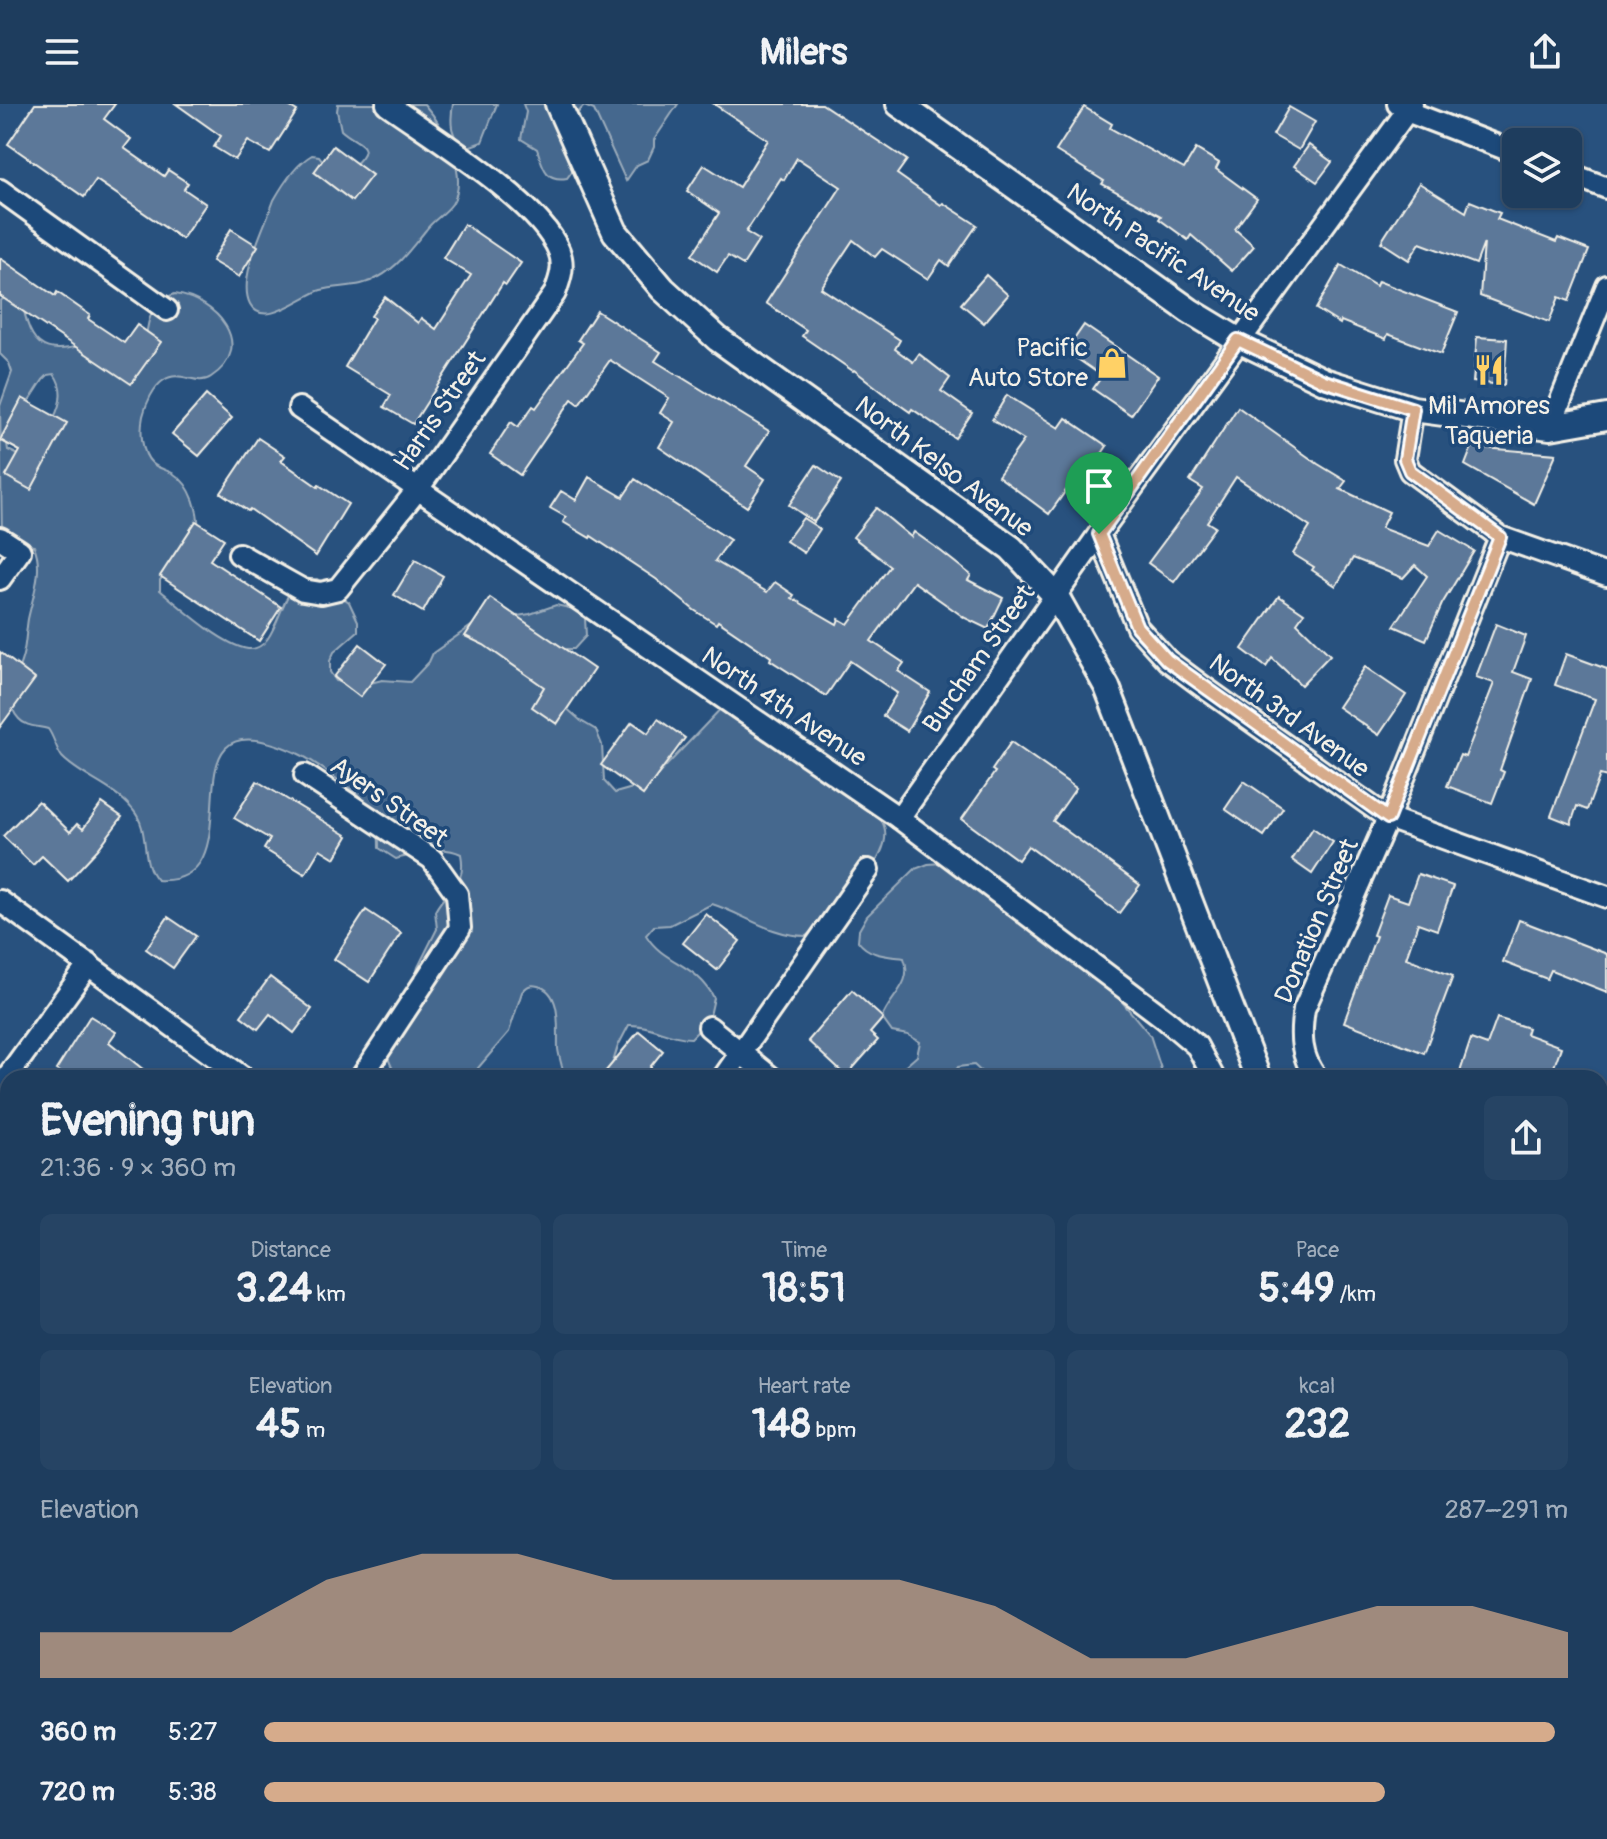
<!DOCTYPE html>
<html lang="en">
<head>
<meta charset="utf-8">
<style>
	body { margin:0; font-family:Pangolin,sans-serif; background:#264464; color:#f1f3f6; height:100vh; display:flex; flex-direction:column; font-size:30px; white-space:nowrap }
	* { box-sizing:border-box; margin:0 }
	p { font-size:26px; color:#a1aebc }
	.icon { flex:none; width:44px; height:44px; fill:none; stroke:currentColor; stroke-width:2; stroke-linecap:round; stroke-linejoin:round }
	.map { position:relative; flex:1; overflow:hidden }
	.side { position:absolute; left:0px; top:966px; width:1608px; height:770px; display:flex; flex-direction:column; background:#1e3d5e; border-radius:24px 24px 0 0; box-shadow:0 2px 6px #0004,0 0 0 2px #3c5673 }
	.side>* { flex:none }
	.controls { position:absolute; left:1502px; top:24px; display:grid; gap:16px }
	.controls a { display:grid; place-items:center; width:80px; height:80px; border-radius:12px; background:#1e3d5e; box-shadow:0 2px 6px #0004,0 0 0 2px #3c5673; font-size:40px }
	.pin { position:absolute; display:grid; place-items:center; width:68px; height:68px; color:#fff; margin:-82px -34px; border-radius:50% 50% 50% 0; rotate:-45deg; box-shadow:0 0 8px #0007 }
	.pin .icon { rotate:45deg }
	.round { display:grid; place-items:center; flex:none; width:84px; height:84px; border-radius:12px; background:#264464 }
	.head { display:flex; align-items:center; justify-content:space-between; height:136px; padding:0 40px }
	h1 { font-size:44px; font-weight:700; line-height:60px }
	.metrics { display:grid; grid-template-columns:repeat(3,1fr); gap:12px; height:136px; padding:8px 40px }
	.metrics div { display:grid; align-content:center; border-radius:12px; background:#264464; text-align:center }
	.metrics b { font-size:40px; font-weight:700 }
	.metrics small { font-size:22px; font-weight:400 }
	.metrics p { font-size:22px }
	.chart { height:224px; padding:16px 40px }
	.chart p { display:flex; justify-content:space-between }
	.chart svg { width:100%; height:144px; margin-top:8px; fill:#d6ab8b; opacity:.7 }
	ul { padding:0 40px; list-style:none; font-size:26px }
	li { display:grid; grid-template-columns:128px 96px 1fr; align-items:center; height:60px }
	li i { height:20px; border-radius:10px; background:#d6ab8b }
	header { display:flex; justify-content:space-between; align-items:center; height:104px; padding:0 40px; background:#1e3d5e; font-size:36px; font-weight:700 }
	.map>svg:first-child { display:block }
</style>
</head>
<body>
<header><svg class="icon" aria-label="menu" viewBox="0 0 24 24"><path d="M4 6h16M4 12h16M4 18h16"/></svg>Milers<svg class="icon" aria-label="share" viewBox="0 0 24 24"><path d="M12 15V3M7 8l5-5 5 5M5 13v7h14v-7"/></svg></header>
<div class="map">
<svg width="1607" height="1735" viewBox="0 0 1607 1735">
	<rect width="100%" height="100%" fill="#28517e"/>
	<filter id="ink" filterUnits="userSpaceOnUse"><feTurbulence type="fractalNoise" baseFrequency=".0125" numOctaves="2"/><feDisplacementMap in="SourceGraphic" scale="16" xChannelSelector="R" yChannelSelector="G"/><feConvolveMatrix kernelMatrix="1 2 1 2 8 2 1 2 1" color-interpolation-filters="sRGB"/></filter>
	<g filter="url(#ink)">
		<polygon fill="#375d86" points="1600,1426 1607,1430 1607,1735 1255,1735 1249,1728 1600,1728"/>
		<g fill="#45688e" stroke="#9cacbb" stroke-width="2" fill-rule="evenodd">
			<path d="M 338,0 L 424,0 C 443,21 470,72 452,100 C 445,110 433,116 426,126 C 412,143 399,162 379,173 C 361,184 341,181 321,186 C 303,191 264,226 250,200 C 237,175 265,122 274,96 C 283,80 296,60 312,51 L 319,52 L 323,57 L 352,63 C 379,40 357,41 341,26 L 337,7 Z"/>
			<path d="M 453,0 L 497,0 L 482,38 L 468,43 C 449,35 450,18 453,0 Z"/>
			<path d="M 523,0 L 678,0 L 654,36 L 654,43 L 648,56 L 637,61 L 626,77 L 594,6 L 584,2 L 574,13 L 581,55 L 567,74 C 544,78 543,61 537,45 L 521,35 L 526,8 Z"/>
			<path d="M 175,190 C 215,195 258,242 211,273 C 197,283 180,265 164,276 C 153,283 146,300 143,312 C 140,326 141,349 152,359 C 157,364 167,366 174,370 C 192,381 200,409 198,429 L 160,476 L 160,486 C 179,502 223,542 248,545 C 277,548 279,490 299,479 C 304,475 311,475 317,475 L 349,498 L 358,517 L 358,527 L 334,548 L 330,557 L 330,568 L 336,577 L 355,583 L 382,576 L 410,578 L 429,558 L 433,549 L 477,518 L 530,510 L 556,501 L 574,505 L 585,514 L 586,532 L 574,545 L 560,545 L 547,587 L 581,617 L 596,626 L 602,641 L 604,677 L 615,689 L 650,679 L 727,598 L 739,596 L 750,600 L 771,623 L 881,716 C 904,750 829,811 806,832 C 771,832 744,810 712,800 L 670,821 L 654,822 L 646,831 C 663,860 697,859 714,894 L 709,916 L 691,934 C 668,934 651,920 629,921 L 618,942 L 608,974 L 562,974 L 564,970 C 562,962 559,953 558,945 C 557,927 563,888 538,882 C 530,880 527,882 522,888 L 509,928 L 478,964 L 475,974 L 392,974 L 393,966 L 388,954 L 392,939 L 404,915 L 418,863 L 437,825 L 435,807 C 448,782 467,783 461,750 C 440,740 418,750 396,755 L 379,744 C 379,712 375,701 348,683 C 332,672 315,657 297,649 C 149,582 267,783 157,776 C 139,757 151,727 133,706 C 114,682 81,673 62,653 C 56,645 54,633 48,625 C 38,622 26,623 19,615 C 1,596 18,572 23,551 C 26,539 26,527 28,515 C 33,491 44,465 34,442 L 2,435 L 0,302 L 12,268 L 9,259 L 0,250 L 0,197 L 8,192 L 23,201 C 32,254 55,250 99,236 L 121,252 L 146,234 C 148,213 153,196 175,190 ZM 54,270 C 74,297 43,336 21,352 L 8,346 L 6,333 L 43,276 L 48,271 Z"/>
			<path d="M 942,759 L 972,774 L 1113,887 L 1150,931 L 1162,968 L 1159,974 L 988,974 L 974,961 L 958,963 L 952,974 L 892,974 L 917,952 L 920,938 L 908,931 L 892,928 L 882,914 C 889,893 914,880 904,854 C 887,852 869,852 858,837 L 859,826 L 867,812 L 915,765 L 928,760 Z"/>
			<polygon points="1600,1599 1607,1606 1607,1648 1600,1641"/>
			<polygon points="1600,1656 1607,1662 1607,1727 1600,1735 1381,1735 1374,1728 1600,1728"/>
			<polygon points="1005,1728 1300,1728 1307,1735 1001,1735"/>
			<polygon points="1313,1728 1355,1728 1363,1735 1320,1735"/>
		</g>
		<g fill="#5b7899" stroke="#f4f1e8" stroke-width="2">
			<polygon points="35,0 115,0 104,15 131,35 124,44 164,72 168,66 188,79 184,85 206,100 182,135 96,76 84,93 8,40"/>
			<polygon points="176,0 285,0 297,7 270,49 248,37 235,56 214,43 221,32"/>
			<polygon points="714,0 822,0 907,56 897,70 941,101 943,99 977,121 949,162 941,156 928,175 882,145 875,153 853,136 821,184 900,236 895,245 913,258 919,250 950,274 941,287 972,309 955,334 912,305 910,308 890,294 854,266 853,267 802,232 806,226 766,199 841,83 797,54 784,76 781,74 746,128 759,136 743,161 728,152 717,168 692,151 719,109 687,87 704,61 739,83 768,36"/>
			<polygon points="1084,3 1112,20 1110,24 1184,65 1196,45 1219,59 1216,65 1257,95 1235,125 1254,142 1232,167 1191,131 1188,136 1159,115 1161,112 1102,80 1104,77 1056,47"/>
			<polygon points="1289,3 1315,18 1299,46 1273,31"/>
			<polygon points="1309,41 1332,58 1317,78 1294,62"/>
			<polygon points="333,42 372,71 352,97 314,68"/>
			<polygon points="1419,79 1466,108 1470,97 1500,109 1497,115 1556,138 1558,134 1589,146 1569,197 1559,193 1549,218 1480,192 1484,139 1476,160 1420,139 1409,156 1381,138"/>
			<polygon points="464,120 521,159 506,181 503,179 413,320 384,303 391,291 345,263 374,214 371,212 385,193 418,219 421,214 436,225 471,171 443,154"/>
			<polygon points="231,125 258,142 239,173 212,157"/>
			<polygon points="0,154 55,192 57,188 90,211 88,215 124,239 137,221 161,238 131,280 0,192"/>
			<polygon points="1341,161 1376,182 1378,177 1458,208 1441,250 1388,230 1386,235 1341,217 1340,220 1316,205"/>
			<polygon points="986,171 1008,191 984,219 961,200"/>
			<polygon points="597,207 661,248 655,257 769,327 746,362 765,375 747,403 659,343 674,318 660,309 669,294 610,256 579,300 572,295 520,371 490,350 511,318 518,323 533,302 536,304 583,239 578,236"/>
			<polygon points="1084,221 1158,272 1131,311 1093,285 1102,272 1066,247"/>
			<polygon points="1477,233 1507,235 1504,281 1473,278"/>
			<polygon points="206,291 232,314 199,352 172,330"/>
			<polygon points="1007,291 1059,324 1066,314 1107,342 1087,372 1080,367 1049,410 998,372 1024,336 992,316"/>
			<polygon points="22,294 67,319 31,386 6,372 20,347 0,336"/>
			<polygon points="1238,303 1318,360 1346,377 1340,385 1389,408 1381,424 1429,442 1439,426 1474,447 1442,500 1426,536 1394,522 1427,472 1415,461 1403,474 1353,454 1336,482 1312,466 1314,463 1293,450 1310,423 1236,373 1207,418 1215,423 1174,478 1148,459 1203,385 1190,377"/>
			<polygon points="258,334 285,352 281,357 318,383 319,381 348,400 316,452 250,405 248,407 221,389"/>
			<polygon points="1472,343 1556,350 1534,400 1465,361"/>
			<polygon points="816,361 841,378 814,418 789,401"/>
			<polygon points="589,373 623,393 635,375 730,436 715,457 767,488 775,478 794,491 792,494 837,520 839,515 848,520 890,462 853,433 876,404 911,433 914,428 938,445 971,471 968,476 1003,494 988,525 965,514 914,478 871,537 904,559 898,567 930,588 907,627 883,612 897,589 850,557 826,592 770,556 771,553 718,517 716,520 694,506 656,475 591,432 590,434 563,418 566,413 550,404 561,387 576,396"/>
			<polygon points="803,414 820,425 804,449 786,437"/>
			<polygon points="196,417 224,435 210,456 281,503 259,537 160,472"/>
			<polygon points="415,456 443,472 423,508 394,491"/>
			<polygon points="1279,492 1304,509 1297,519 1330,551 1301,581 1272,554 1266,563 1242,545"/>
			<polygon points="490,494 594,565 557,620 532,603 544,583 484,541 465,532"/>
			<polygon points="1496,520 1526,532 1513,568 1532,575 1500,666 1504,668 1492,699 1447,682 1460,651 1465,653 1494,579 1476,573"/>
			<polygon points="360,540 386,560 360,593 334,573"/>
			<polygon points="0,548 35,575 0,623"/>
			<polygon points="1566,550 1607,565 1607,673 1600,671 1587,706 1577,702 1571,720 1551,712 1595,595 1555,581"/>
			<polygon points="1365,563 1406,591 1379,631 1338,603"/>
			<polygon points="658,615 685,634 643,691 601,661 632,618 648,629"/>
			<polygon points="1011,638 1076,684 1053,717 1140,781 1119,809 1028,742 1018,756 962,715 995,668 992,666"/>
			<polygon points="257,677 348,732 335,754 320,745 305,770 264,745 270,735 234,714"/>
			<polygon points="1244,677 1283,704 1264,732 1225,705"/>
			<polygon points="38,697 70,728 77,720 83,725 102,699 122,713 98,745 68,777 42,752 33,761 3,732"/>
			<polygon points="1313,724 1333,738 1312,770 1292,756"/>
			<polygon points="1418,770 1453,782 1437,826 1418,819 1406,854 1453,872 1424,949 1344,918 1376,832 1373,831 1388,791 1408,798"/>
			<polygon points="366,806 401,829 369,878 334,855"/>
			<polygon points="706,810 740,837 717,866 683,839"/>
			<polygon points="168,813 196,832 173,864 146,845"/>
			<polygon points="1519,816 1607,850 1607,888 1551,866 1547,875 1503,858"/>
			<polygon points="270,873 312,905 294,929 270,910 258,925 241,912"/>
			<polygon points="852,886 883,914 870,929 878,936 846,972 808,937"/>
			<polygon points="90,912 116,928 109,938 154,974 69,974 56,966"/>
			<polygon points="1497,914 1528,924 1526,930 1561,943 1550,974 1458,974 1471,935 1487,941"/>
			<polygon points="639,927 663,947 650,963 663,974 600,974"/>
		</g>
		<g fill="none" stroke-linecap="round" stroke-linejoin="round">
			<defs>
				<g id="minor">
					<polyline points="1398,0 1409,8 1516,49"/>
					<polyline points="1568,69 1607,84"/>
					<polyline points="0,86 167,206"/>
					<polyline points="299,304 899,714 1164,914 1197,942 1214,974"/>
					<polyline points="1413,305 1405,355 1410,367 1500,433 1607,471"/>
					<polyline points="1550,323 1607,182"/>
					<polyline points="1099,430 1137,523 1167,556 1202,582 1388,714 1607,793"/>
					<polyline points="0,434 20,447 0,475"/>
					<path d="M 239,450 L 303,486 L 321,489 L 338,485 L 418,385 L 555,189 C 560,175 565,162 559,147 C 540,98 432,32 387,0"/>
					<polyline points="305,671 432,755 457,790 460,824 361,974"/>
					<polyline points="899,714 1099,430 1412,0"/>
					<polyline points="0,797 244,974"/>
					<polyline points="709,923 772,974"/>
					<polyline points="723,974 868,766"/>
					<path d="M 1317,974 C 1300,953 1300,931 1304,905 L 1388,714 L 1500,433"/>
					<polyline points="0,983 89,860"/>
					<polyline points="1600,1089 1607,1092"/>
					<polyline points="0,1494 8,1483"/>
					<polyline points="0,1516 8,1521"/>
					<polyline points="216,1735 219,1728"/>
					<polyline points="547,1735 552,1728"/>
				</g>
				<g id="tertiary">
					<polyline points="558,0 615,128 663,185 718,235 1011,444 1056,492 1107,583 1258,974"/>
					<polyline points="899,0 1190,207 1238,236 1324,277 1413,305 1550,323 1607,313"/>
					<polyline points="0,1159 8,1165"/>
					<polyline points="1600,1396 1607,1399"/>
					<polyline points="806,1728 816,1735"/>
				</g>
			</defs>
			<use href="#minor" stroke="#f4f1e8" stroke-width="26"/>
			<use href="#tertiary" stroke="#f4f1e8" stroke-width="30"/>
			<use href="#minor" stroke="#1f4a7a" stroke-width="20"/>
			<use href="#tertiary" stroke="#1f4a7a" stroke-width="24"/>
		</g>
	</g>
	<g fill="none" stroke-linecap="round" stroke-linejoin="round" filter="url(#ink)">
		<defs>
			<polygon id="route" points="1238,236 1324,277 1413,305 1405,355 1410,367 1500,433 1388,714 1167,556 1137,523 1099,430"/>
		</defs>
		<use href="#route" stroke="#fff" stroke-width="16"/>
		<use href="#route" stroke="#d6ab8b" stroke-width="10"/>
	</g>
	<defs>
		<symbol id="shop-bare" viewBox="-9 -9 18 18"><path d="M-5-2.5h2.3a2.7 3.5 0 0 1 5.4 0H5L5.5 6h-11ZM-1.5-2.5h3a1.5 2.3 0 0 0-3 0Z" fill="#ffd166" stroke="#1f4a7a" stroke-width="2.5" paint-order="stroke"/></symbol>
		<symbol id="restaurant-bare" viewBox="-9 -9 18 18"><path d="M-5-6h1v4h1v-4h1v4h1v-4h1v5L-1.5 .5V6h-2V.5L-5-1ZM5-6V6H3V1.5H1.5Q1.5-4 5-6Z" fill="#ffd166" stroke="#1f4a7a" stroke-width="2.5" paint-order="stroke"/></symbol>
	</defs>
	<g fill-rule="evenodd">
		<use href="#shop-bare" x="1090" y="237" width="44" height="44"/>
		<use href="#restaurant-bare" x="1467" y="244" width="44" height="44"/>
	</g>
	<g text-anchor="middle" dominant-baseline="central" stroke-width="7" stroke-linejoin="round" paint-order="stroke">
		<g font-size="26" fill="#f4f1e8" stroke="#1f4a7a">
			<text transform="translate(1163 149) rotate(34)">North Pacific Avenue</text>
			<text transform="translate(440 307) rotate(-55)">Harris Street</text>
			<text transform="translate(944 363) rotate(37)">North Kelso Avenue</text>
			<text transform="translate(979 555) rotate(-55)">Burcham Street</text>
			<text transform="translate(784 603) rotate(34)">North 4th Avenue</text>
			<text transform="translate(1289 612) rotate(36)">North 3rd Avenue</text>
			<text transform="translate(389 698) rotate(35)">Ayers Street</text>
			<text transform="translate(1317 817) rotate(-67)">Donation Street</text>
		</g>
		<g font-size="26" fill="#f4f1e8" stroke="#1f4a7a" text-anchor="end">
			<text x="1088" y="244">Pacific<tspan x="1088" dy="30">Auto Store</tspan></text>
			<text x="1489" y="302" text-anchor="middle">Mil Amores<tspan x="1489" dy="30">Taqueria</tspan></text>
		</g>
	</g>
</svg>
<div class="controls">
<a><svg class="icon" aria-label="layers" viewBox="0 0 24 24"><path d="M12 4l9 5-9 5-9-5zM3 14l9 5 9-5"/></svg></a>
</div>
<div class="pin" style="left:1099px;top:430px;background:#1e9e55"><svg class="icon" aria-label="arrive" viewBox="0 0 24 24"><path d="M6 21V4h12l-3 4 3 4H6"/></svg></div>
<section class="side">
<div class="head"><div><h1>Evening run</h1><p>21:36 · 9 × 360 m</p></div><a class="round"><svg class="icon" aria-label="share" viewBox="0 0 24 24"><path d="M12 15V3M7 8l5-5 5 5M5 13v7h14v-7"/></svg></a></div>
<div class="metrics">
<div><p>Distance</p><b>3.24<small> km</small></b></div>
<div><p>Time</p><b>18:51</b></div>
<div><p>Pace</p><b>5:49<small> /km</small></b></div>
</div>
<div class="metrics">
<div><p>Elevation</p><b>45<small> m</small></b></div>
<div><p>Heart rate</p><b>148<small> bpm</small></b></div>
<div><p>kcal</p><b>232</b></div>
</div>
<div class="chart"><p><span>Elevation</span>287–291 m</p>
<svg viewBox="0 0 160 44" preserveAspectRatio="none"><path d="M0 44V30L10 30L20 30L30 14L40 6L50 6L60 14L70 14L80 14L90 14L100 22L110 38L120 38L130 30L140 22L150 22L160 30V44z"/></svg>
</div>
<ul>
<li><b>360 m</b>5:27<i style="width:99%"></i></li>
<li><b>720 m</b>5:38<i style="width:86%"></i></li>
</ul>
</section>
</div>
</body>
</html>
